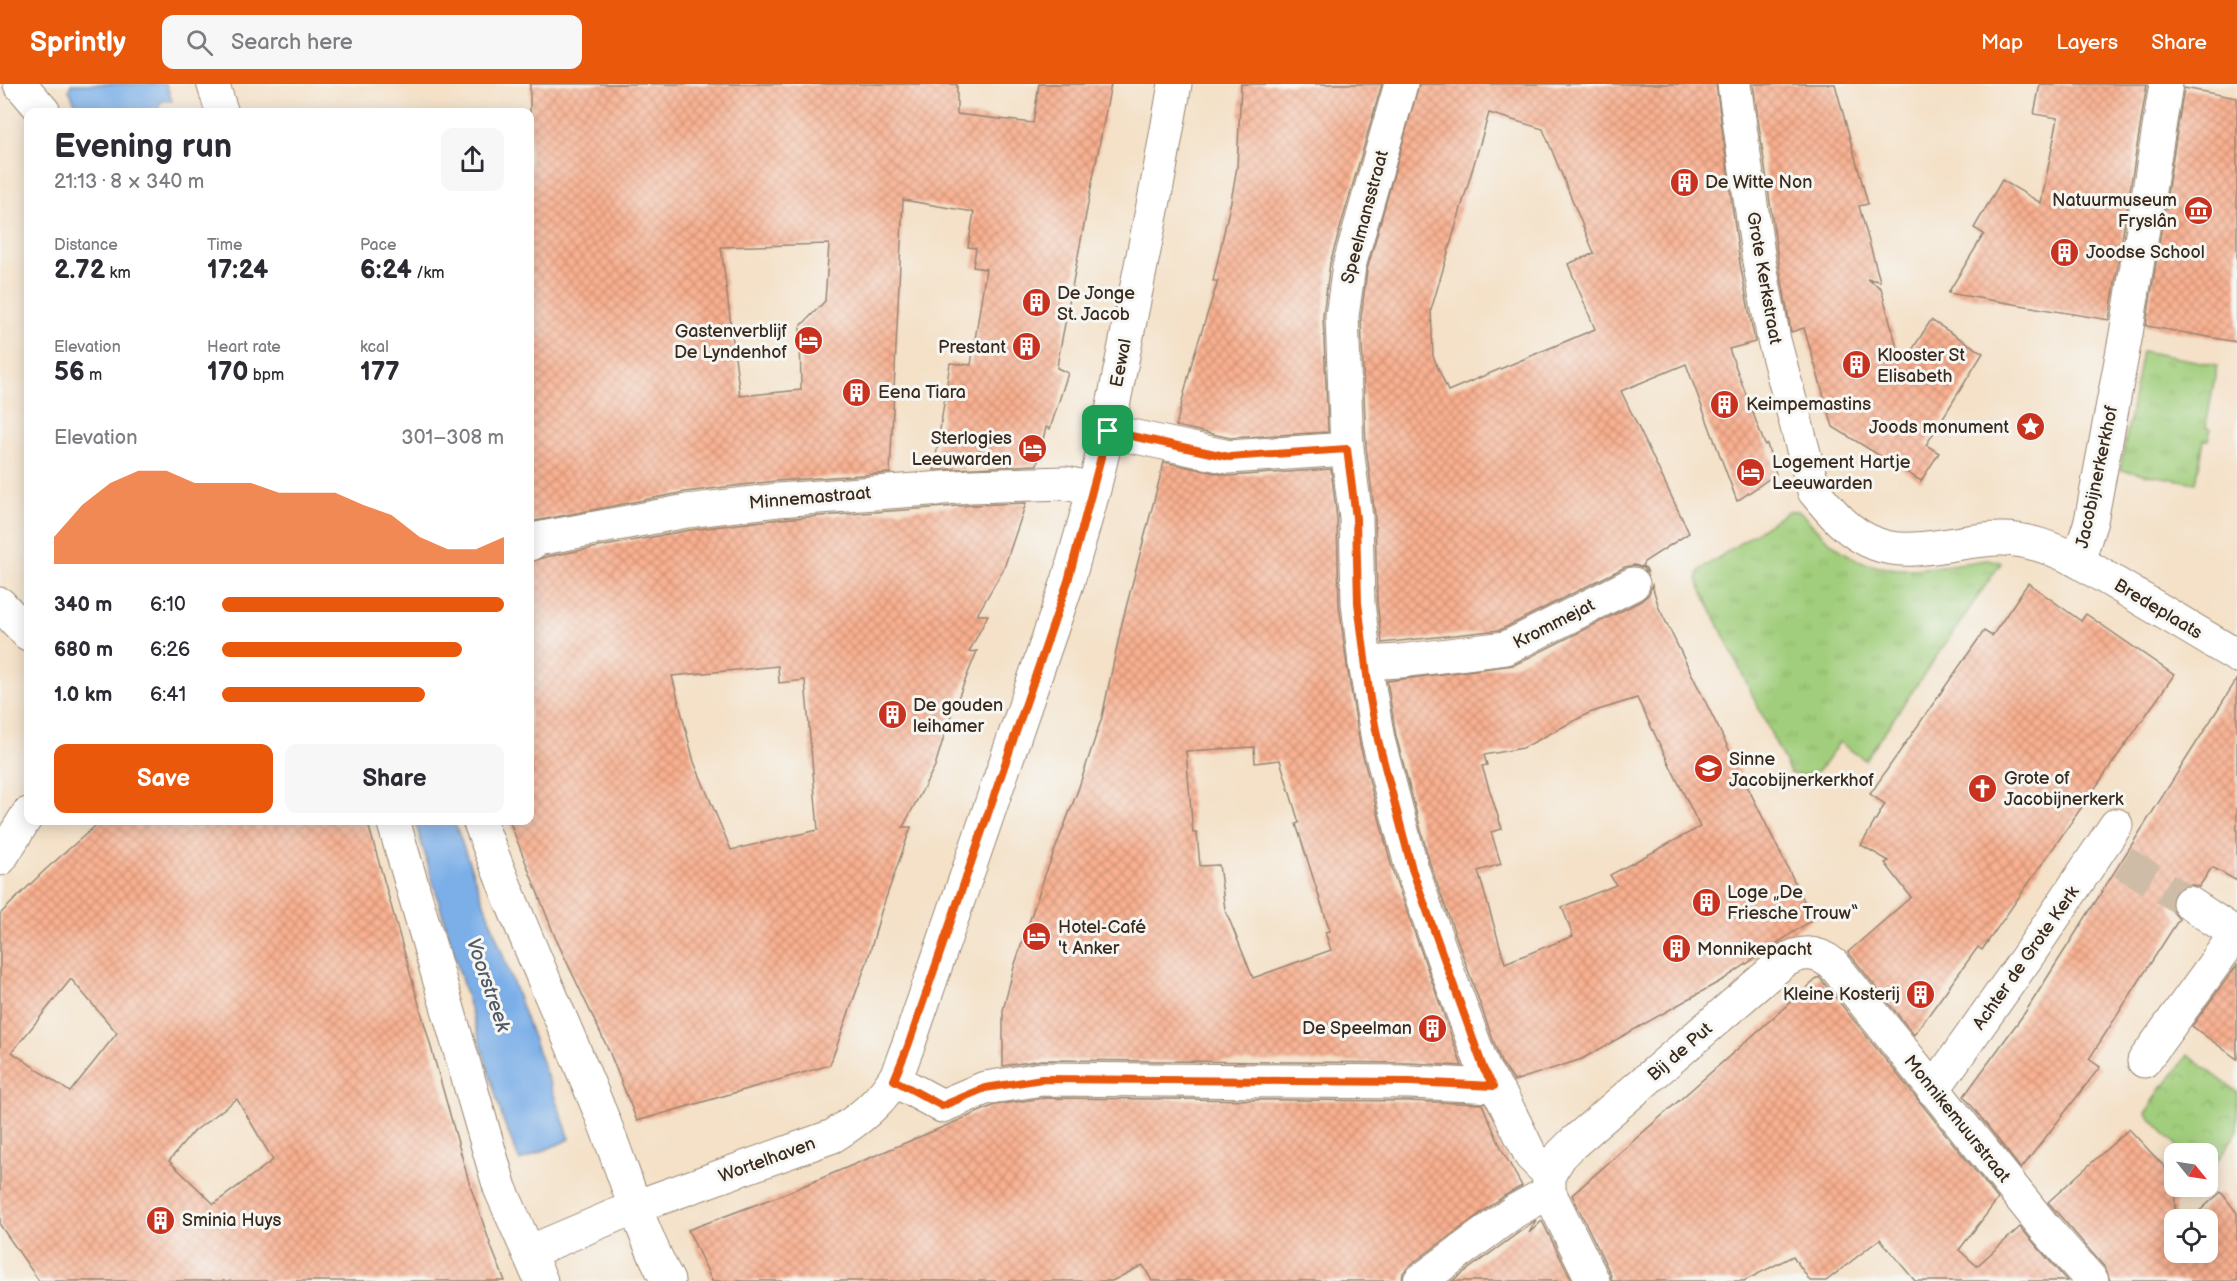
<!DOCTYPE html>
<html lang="en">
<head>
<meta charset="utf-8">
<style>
	body { margin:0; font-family:"Balsamiq Sans",sans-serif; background:#f7f7f7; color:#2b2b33; height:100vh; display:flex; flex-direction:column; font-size:22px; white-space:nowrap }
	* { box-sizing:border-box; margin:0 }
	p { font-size:20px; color:#7c7c81 }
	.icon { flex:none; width:33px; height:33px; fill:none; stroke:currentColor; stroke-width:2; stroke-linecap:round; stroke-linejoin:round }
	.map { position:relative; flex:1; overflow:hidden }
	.panel { position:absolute; left:24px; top:24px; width:510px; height:717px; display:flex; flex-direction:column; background:#fff; border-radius:12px; box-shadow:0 3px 15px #0003 }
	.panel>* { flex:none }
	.needle { width:39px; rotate:120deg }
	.tools { position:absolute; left:2164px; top:1059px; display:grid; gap:12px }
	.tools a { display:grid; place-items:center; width:54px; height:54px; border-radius:12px; background:#fff; box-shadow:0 3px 15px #0003; font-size:30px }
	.pin { position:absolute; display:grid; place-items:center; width:51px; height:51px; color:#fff; margin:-26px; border-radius:12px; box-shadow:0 3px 9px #0006 }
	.round { display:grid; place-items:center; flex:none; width:63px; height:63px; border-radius:12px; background:#f7f7f7 }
	.overview { display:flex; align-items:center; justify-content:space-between; height:102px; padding:0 30px }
	h1 { font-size:33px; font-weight:600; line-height:45px }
	.figures { display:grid; grid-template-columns:repeat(3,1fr); gap:9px; height:102px; padding:6px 30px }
	.figures div { display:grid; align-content:center }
	.figures b { font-size:26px; font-weight:600 }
	.figures small { font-size:16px; font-weight:400 }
	.figures p { font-size:16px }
	.chart { height:168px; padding:12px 30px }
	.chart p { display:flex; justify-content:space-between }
	.chart svg { width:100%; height:108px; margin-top:6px; fill:#ea580c; opacity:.7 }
	.button { display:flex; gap:12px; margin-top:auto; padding:12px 30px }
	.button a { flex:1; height:69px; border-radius:12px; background:#ea580c; color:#fff; font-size:24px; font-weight:600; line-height:69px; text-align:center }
	.button a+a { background:#f7f7f7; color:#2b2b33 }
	ul { padding:0 30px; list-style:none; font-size:20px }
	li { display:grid; grid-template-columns:96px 72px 1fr; align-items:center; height:45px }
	li i { height:15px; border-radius:8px; background:#ea580c }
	header { display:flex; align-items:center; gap:36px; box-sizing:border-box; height:84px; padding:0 30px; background:#ea580c; color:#fff }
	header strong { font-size:28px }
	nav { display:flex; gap:33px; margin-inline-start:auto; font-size:21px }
	.search { width:420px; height:54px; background:#f7f7f7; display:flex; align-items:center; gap:15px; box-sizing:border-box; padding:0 21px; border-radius:12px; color:#7c7c81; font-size:22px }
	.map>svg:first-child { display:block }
</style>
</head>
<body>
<header>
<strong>Sprintly</strong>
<div class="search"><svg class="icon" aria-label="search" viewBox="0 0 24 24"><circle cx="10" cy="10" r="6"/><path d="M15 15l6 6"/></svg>Search here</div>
<nav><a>Map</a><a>Layers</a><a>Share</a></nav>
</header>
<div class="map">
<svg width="2237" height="1197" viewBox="0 0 2237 1197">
	<defs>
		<pattern id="grass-tufts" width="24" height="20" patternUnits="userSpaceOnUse" patternTransform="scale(1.5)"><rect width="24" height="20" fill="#a1ce7b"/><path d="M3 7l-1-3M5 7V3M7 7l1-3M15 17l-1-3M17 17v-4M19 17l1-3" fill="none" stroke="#8cb16a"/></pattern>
		<pattern id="park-crowns" width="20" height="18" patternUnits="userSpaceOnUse" patternTransform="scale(1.5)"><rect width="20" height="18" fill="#a1ce7b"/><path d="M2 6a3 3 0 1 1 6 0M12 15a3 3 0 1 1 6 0" fill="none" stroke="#8cb16a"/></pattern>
		<pattern id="building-cross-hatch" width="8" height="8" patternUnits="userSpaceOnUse" patternTransform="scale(1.5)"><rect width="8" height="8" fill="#f9b090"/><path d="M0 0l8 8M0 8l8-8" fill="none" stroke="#cb8f75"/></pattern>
	</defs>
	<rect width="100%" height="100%" fill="#f6f6f2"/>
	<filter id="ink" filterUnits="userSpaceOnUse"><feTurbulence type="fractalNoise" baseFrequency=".0167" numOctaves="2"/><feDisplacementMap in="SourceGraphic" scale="12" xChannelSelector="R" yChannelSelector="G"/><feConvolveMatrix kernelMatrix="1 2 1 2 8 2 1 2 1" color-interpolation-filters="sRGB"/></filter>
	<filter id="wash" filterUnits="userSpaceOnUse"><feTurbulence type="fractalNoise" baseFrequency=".008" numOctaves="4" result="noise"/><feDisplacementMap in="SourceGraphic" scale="24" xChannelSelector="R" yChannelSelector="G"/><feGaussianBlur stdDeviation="1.35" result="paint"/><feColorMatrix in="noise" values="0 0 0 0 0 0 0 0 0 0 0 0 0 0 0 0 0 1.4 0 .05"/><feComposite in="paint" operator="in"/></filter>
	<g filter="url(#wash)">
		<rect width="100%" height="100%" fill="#f4e1c8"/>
		<g fill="url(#grass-tufts)" stroke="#6e7c4c" stroke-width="1.5">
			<polygon points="2142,267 2217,281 2206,343 2211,345 2208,356 2204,356 2196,399 2120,386"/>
			<path d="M 1788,427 L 1797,427 L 1803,431 C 1858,492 1888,490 1965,479 C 1976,478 1992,473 2001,479 L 1865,676 L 1839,658 C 1827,677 1817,699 1790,689 L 1697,496 L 1700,486 Z"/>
		</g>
		<polygon fill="url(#park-crowns)" stroke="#6e7c4c" stroke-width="1.5" points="2188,971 2237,1008 2237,1048 2208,1090 2208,1070 2184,1069 2146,1030 2163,1001 2165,1002"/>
		<g fill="#7bafe8" stroke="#5b6c83" stroke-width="1.5">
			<polygon points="71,0 166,0 172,17 163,17 159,21 158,28 79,28 69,6"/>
			<polygon points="415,737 454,737 570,1055 520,1077 503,1036"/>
		</g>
		<g id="blocks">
			<g fill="url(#building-cross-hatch)" fill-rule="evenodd">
				<path d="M 530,0 L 957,0 L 957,30 L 1033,39 L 1039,0 L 1111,0 L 1058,276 L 1057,284 L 1068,289 L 1050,345 L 1046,343 L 1037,381 L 934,386 L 950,279 L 971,281 L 986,185 L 973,183 L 976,164 L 968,163 L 974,128 L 903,116 L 890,389 L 776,397 L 685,408 L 530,438 ZM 829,160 L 825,217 L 800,243 L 801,306 L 740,312 L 721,163 Z"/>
				<polygon points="1241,0 1382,0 1330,179 1323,232 1328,348 1230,354 1176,342 1193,274 1218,197 1213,197 1231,117 1237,83"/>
				<path d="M 1419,0 L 1716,0 L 1740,180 L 1755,258 L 1729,265 L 1765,361 L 1767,360 L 1776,390 L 1737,417 L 1686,280 L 1621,307 L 1689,449 L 1644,478 L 1642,482 L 1646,484 L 1648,489 L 1643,484 L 1635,481 L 1625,483 L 1500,546 L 1382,559 L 1377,518 L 1375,432 L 1366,363 L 1361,233 L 1367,186 ZM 1489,29 L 1543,45 L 1594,169 L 1568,180 L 1595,245 L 1448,307 L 1433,272 L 1431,226 Z"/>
				<polygon points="1753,0 1835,0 1868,120 1859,122 1880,197 1867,195 1881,204 1902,282 1931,236 1983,269 1926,361 1939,369 1921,397 1833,343 1804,244 1791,248 1778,174"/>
				<polygon points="2040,0 2147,0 2109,236 1948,209 1984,150 1974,144 2002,96 2041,119 2058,34 2034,30"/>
				<polygon points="2184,4 2237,14 2237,258 2146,242"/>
				<path d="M 1164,378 L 1230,392 L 1331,385 L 1337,435 L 1339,521 L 1347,582 L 1360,661 L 1394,791 L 1462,982 L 1410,979 L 1042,976 L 1003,982 L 1003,926 L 1014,883 L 1044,794 L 1078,706 L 1102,633 L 1122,539 ZM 1254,663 L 1255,679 L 1280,676 L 1299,739 L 1296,740 L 1330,847 L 1325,848 L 1331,866 L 1253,894 L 1225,825 L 1219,781 L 1200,782 L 1197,749 L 1193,749 L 1186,667 Z"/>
				<path d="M 1026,419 L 1004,484 L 977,531 L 988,531 L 969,568 L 977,567 L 948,639 L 935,682 L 903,743 L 911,743 L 881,828 L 868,875 L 830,981 L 637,1037 L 609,967 L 555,853 L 509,736 L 530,736 L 530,478 L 545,473 L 690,446 L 780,435 L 972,421 ZM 778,582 L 779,599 L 805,596 L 818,746 L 731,766 L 694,678 L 672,592 Z"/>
				<polygon points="2028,499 2081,537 2086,530 2174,591 1982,866 1978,863 1914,951 1848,868 1911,813 1885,779 1889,777 1861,761 1885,720 1870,710 1984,547 1992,552"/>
				<path d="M 1652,501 L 1659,524 L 1813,835 L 1724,895 L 1582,975 L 1514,997 L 1501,978 L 1430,780 L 1396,652 L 1387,597 L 1514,581 L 1641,517 L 1649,510 ZM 1637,614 L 1700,743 L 1610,791 L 1616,801 L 1562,823 L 1573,852 L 1505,879 L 1478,787 L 1501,780 L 1491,748 L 1502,745 L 1482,682 L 1487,681 L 1484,671 L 1523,664 L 1589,629 Z"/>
				<polygon points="2237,595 2237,797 2212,783 2199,803 2190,800 2180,803 2174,808 2170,817 2172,827 2179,835 2089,975 2100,983 2021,1085 1964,1012 2026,927"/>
				<path d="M 102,736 L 367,736 L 469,1098 L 492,1165 L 505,1197 L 39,1197 L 0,1141 L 0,830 L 45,786 ZM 71,895 L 117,949 L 70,1008 L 12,968 ZM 237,1015 L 273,1076 L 214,1120 L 169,1077 L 192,1049 Z"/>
				<polygon points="2237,881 2237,975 2192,942"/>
				<polygon points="1819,893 1998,1115 1959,1166 1977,1182 2020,1143 2067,1197 1915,1197 1880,1155 1826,1197 1810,1197 1793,1172 1744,1197 1612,1197 1610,1189 1572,1111"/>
				<polygon points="1043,1014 1409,1017 1482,1020 1502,1066 1522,1102 1504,1112 1409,1182 1403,1189 1402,1197 1152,1197 1143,1181 1112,1197 712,1197 688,1146 784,1110 995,1021"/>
				<polygon points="2129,1045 2175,1094 2175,1168 2208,1168 2208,1136 2189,1136 2221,1108 2237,1129 2237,1197 2110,1197 2106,1185 2048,1118"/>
				<polygon points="1536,1136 1529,1149 1542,1137 1572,1197 1452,1197"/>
			</g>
		</g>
	</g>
	<g filter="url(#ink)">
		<use href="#blocks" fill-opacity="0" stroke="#988673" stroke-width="1.5"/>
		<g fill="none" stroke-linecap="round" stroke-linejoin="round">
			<polyline stroke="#cfbca6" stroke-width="33" stroke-dasharray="33 16" stroke-linecap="butt" points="2123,778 2189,819"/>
			<defs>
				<polyline id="pedestrian" points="213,0 222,28"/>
				<g id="minor">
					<polyline points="20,0 44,28"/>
					<polyline points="1401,0 1349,182 1342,232 1347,365 1356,434 1358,519 1365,579 1378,656 1403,751 1412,785 1449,891 1484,986 1503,1015 1531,1072 1549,1090"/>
					<path d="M 1734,0 L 1759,177 L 1774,256 L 1814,407 C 1832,429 1849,450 1876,460 C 1911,474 1963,455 1999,455 C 2027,454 2054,465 2078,477 L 2237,572"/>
					<polyline points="1108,347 1229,373 1347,365"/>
					<polyline points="530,460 537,455 687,427 778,416 971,402 1065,399 1094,405"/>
					<polyline points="2078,477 2091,437 2126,250 2166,0"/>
					<polyline points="0,520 28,550"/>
					<polyline points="1365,579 1400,577 1506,564 1633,500"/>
					<polyline points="393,736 500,1104 541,1197"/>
					<path d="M 479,736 C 516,835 560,930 600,1028 C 623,1084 639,1144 668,1197"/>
					<polyline points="0,775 28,730"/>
					<polyline points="2144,977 2236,850 2189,819"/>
					<polyline points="894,996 942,1022 985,1004 1042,995 1410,998 1494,1002"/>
					<polyline points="1933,1006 2027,873 2116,741"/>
					<path d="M 529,1168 L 635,1123 L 833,1052 C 857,1037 878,1021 893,997 C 900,987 903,973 908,962 L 1068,497 L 1094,405 L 1108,347 L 1159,91 L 1175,0"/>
					<polyline points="1420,1197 1515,1127 1549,1108"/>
					<path d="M 1593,1197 L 1549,1108 L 1549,1090 L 1561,1071 L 1572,1060 L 1783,878 C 1802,866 1817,867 1834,881 L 2045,1144 L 2092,1197"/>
				</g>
			</defs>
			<use href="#pedestrian" stroke="#988673" stroke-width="34"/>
			<use href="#minor" stroke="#988673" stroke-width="35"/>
			<use href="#pedestrian" stroke="#fff" stroke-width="32"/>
			<use href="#minor" stroke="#fff" stroke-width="33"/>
		</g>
	</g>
	<g fill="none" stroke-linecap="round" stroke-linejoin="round" filter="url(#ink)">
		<defs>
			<polygon id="route" points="1108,347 1229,373 1347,365 1356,434 1358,519 1370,615 1378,656 1412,785 1484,986 1494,1002 1410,998 1042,995 985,1004 942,1022 894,996 908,962 1068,497"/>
		</defs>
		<use href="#route" stroke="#fff" stroke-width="12"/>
		<use href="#route" stroke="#ea580c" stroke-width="8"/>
	</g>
	<defs>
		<symbol id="building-disc" viewBox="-11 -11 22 22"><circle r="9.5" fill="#c8321e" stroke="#f6f6f2"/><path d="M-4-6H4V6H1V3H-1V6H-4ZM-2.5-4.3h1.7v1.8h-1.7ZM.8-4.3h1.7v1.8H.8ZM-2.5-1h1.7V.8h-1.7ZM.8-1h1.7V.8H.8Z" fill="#fff"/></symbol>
		<symbol id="museum-disc" viewBox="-11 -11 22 22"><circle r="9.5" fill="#c8321e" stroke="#f6f6f2"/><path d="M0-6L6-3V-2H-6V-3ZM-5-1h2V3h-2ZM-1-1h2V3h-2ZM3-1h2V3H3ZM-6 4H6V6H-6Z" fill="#fff"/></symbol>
		<symbol id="hotel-disc" viewBox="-11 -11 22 22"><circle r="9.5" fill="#c8321e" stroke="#f6f6f2"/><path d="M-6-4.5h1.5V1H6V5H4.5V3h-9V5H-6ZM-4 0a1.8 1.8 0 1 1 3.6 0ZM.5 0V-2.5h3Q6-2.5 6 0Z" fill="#fff"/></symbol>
		<symbol id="sight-disc" viewBox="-11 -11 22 22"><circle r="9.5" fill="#c8321e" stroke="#f6f6f2"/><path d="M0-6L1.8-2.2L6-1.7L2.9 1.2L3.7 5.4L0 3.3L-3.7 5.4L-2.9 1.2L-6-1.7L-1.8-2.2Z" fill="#fff"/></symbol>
		<symbol id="school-disc" viewBox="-11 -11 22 22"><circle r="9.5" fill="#c8321e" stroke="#f6f6f2"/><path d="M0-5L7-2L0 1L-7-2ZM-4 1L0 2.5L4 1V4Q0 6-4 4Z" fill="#fff"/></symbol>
		<symbol id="church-disc" viewBox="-11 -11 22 22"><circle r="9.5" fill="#c8321e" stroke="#f6f6f2"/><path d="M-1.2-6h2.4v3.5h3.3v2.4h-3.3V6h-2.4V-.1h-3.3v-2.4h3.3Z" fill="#fff"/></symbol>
	</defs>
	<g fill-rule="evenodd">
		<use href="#building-disc" x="1668" y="82" width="33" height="33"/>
		<use href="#museum-disc" x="2182" y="110" width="33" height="33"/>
		<use href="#building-disc" x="2048" y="152" width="33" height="33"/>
		<use href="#building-disc" x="1020" y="202" width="33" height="33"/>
		<use href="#hotel-disc" x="792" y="240" width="33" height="33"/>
		<use href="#building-disc" x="1010" y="246" width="33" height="33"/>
		<use href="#building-disc" x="1840" y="264" width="33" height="33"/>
		<use href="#building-disc" x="840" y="292" width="33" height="33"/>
		<use href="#building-disc" x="1708" y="304" width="33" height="33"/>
		<use href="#sight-disc" x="2014" y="326" width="33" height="33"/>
		<use href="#hotel-disc" x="1016" y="348" width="33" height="33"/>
		<use href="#hotel-disc" x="1734" y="372" width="33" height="33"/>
		<use href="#building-disc" x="876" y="614" width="33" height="33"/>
		<use href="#school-disc" x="1692" y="668" width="33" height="33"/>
		<use href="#church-disc" x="1966" y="688" width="33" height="33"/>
		<use href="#building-disc" x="1690" y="802" width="33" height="33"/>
		<use href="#hotel-disc" x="1020" y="836" width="33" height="33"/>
		<use href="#building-disc" x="1660" y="848" width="33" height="33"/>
		<use href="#building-disc" x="1904" y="894" width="33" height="33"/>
		<use href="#building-disc" x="1416" y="928" width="33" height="33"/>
		<use href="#building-disc" x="144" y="1120" width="33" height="33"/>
	</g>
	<g text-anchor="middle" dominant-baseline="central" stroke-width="6" stroke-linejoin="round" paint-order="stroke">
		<g font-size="18" fill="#3b2a1e" stroke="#f6f6f2" text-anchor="start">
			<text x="1705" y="98">De Witte Non</text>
			<text x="2177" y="116" text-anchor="end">Natuurmuseum<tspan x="2177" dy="21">Fryslân</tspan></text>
			<text x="2086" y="168">Joodse School</text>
			<text x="1057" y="209">De Jonge<tspan x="1057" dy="21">St. Jacob</tspan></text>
			<text x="787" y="247" text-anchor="end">Gastenverblijf<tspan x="787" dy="21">De Lyndenhof</tspan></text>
			<text x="1006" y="263" text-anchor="end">Prestant</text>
			<text x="1877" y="271">Klooster St<tspan x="1877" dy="21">Elisabeth</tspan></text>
			<text x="878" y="308">Eena Tiara</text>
			<text x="1746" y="320">Keimpemastins</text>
			<text x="2009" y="343" text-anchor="end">Joods monument</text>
			<text x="1012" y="354" text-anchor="end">Sterlogies<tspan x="1012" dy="21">Leeuwarden</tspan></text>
			<text x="1772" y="378">Logement Hartje<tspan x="1772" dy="21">Leeuwarden</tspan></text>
			<text x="913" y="621">De gouden<tspan x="913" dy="21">leihamer</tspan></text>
			<text x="1729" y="675">Sinne<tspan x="1729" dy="21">Jacobijnerkerkhof</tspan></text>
			<text x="2004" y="694">Grote of<tspan x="2004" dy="21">Jacobijnerkerk</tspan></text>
			<text x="1727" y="808">Loge „De<tspan x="1727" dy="21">Friesche Trouw“</tspan></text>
			<text x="1058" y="843">Hotel-Café<tspan x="1058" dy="21">'t Anker</tspan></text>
			<text x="1697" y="865">Monnikepacht</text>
			<text x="1900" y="910" text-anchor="end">Kleine Kosterij</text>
			<text x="1412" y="944" text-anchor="end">De Speelman</text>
			<text x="182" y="1136">Sminia Huys</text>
		</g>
		<g font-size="18" fill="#3b2a1e" stroke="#f6f6f2">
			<text transform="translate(1365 133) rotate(-75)">Speelmansstraat</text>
			<text transform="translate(1764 194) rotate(80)">Grote Kerkstraat</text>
			<text transform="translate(1121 279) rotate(-79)">Eewal</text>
			<text transform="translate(2097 393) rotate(-78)">Jacobijnerkerkhof</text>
			<text transform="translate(810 414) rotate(-5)">Minnemastraat</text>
			<text transform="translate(2158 525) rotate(31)">Bredeplaats</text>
			<text transform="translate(1554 540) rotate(-27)">Krommejat</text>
			<text transform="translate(2026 874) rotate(-55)">Achter de Grote Kerk</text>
			<text transform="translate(1680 968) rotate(-41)">Bij de Put</text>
			<text transform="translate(1957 1035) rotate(51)">Monnikemuurstraat</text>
			<text transform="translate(767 1076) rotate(-20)">Wortelhaven</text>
		</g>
		<g font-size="20" font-style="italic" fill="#515965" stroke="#f6f6f2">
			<text transform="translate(488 901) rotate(71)">Voorstreek</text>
		</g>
	</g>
</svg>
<div class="tools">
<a><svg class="needle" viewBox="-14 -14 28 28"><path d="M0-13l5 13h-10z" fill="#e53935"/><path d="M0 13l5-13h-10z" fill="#7c7c81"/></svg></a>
<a><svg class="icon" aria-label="locate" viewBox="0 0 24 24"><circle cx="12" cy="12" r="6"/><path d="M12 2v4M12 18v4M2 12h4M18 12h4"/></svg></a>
</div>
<div class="pin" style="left:1108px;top:347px;background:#1e9e55"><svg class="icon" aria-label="arrive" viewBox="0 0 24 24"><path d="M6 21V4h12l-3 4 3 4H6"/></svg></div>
<section class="panel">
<div class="overview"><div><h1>Evening run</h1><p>21:13 · 8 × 340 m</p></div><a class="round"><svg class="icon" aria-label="share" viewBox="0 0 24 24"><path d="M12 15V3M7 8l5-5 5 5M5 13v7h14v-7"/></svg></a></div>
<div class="figures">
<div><p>Distance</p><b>2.72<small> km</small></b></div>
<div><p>Time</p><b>17:24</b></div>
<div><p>Pace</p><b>6:24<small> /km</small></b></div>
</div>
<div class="figures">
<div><p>Elevation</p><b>56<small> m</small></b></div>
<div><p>Heart rate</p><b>170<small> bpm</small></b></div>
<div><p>kcal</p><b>177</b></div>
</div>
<div class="chart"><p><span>Elevation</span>301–308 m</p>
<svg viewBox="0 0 160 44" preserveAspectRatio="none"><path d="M0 44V33L10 20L20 11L30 6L40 6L50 11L60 11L70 11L80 15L90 15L100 15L110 20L120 24L130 33L140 38L150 38L160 33V44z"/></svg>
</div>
<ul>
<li><b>340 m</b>6:10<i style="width:100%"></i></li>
<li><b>680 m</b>6:26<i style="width:85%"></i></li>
<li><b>1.0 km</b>6:41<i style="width:72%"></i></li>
</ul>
<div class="button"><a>Save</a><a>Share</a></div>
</section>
</div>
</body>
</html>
